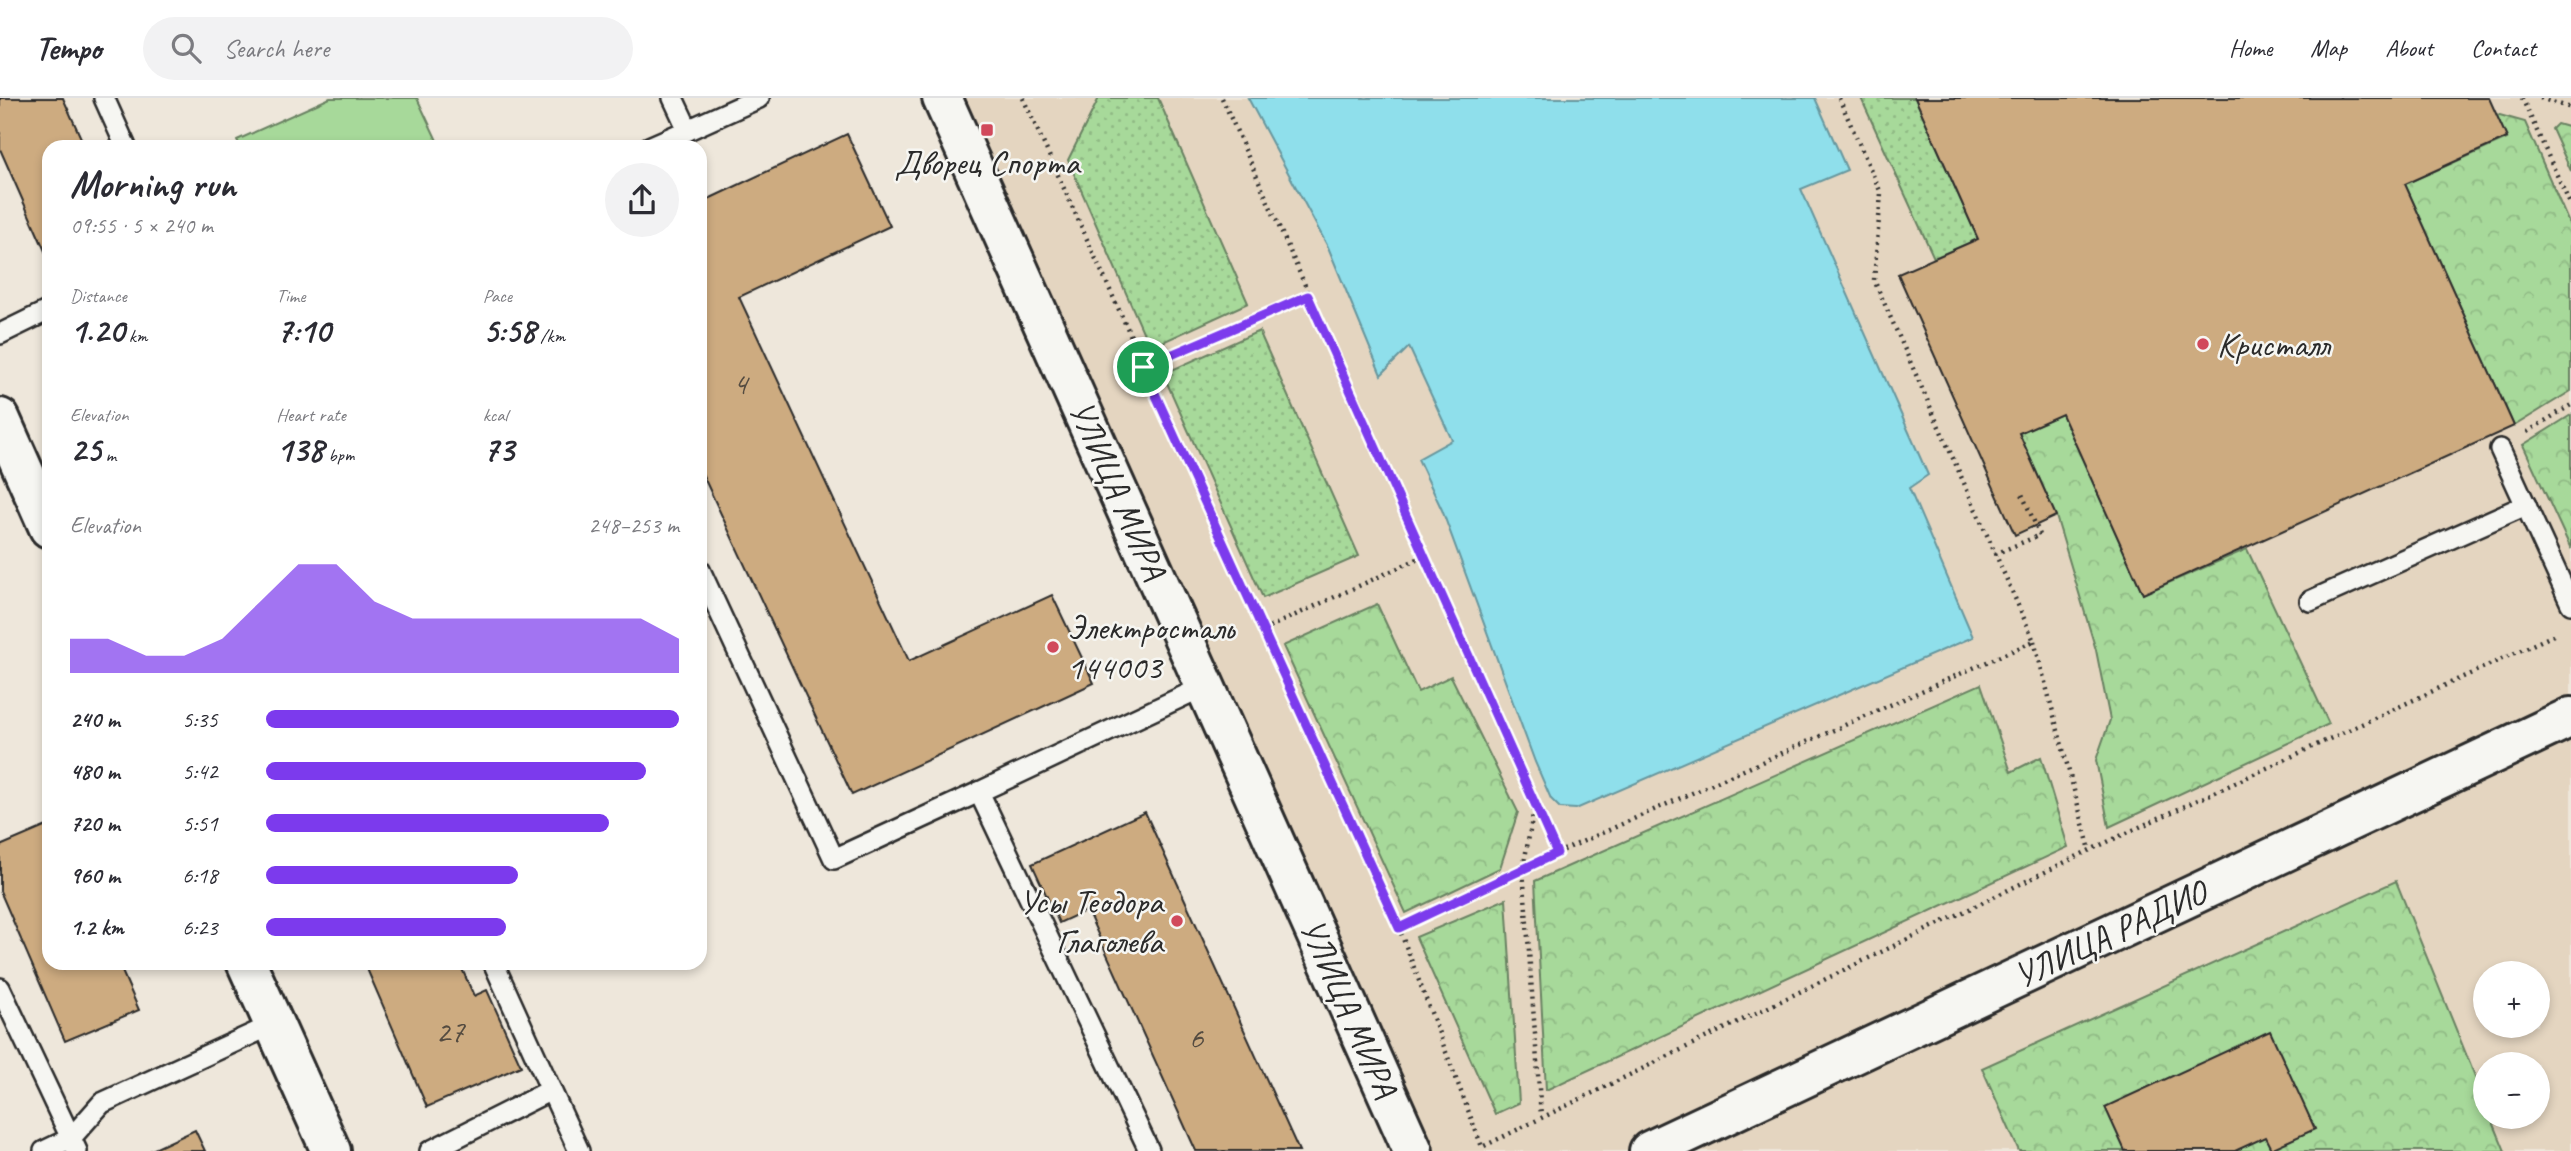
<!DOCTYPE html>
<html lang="en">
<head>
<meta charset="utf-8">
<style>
	body { margin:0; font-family:Caveat,sans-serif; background:#f2f2f3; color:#2b2b33; height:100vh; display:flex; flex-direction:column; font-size:26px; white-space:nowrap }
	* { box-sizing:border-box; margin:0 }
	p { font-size:23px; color:#7c7c81 }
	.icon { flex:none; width:38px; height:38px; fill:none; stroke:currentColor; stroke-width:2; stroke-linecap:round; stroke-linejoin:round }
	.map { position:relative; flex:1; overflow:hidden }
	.drawer { position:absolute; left:42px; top:42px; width:665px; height:830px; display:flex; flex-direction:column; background:#fff; border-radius:21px; box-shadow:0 4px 10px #0003 }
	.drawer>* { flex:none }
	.tools { position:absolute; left:2473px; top:863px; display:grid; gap:14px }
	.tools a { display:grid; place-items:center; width:77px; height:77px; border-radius:50%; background:#fff; box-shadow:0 4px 10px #0003; font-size:35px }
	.pin { position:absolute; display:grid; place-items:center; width:60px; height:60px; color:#fff; margin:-30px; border:4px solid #fff; border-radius:50%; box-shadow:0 2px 7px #0007 }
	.round { display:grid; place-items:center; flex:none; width:74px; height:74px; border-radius:37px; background:#f2f2f3 }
	.head { display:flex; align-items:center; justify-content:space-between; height:119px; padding:0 28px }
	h1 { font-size:38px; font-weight:800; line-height:52px }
	.metrics { display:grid; grid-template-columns:repeat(3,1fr); gap:10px; height:119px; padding:7px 28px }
	.metrics div { display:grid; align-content:center }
	.metrics b { font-size:35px; font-weight:800 }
	.metrics small { font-size:19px; font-weight:400 }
	.metrics p { font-size:19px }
	.chart { height:196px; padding:14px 28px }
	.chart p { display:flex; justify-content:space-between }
	.chart svg { width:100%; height:126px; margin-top:7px; fill:#7c3aed; opacity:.7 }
	ul { padding:0 28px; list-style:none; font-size:23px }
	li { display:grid; grid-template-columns:112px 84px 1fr; align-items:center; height:52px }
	li i { height:18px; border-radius:9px; background:#7c3aed }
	header { display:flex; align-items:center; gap:42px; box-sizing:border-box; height:98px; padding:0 35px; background:#fff; border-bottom:2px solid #e1e1e2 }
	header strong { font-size:33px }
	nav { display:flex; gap:38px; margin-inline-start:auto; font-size:24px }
	.search { width:490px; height:63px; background:#f2f2f3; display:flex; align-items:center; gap:18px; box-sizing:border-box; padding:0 24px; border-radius:38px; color:#7c7c81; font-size:26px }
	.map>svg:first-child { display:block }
</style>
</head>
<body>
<header>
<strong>Tempo</strong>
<div class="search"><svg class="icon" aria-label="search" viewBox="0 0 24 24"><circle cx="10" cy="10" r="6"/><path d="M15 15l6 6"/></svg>Search here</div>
<nav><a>Home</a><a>Map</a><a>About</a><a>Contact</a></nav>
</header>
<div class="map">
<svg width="2571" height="1053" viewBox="0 0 2571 1053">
	<defs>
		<pattern id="grass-dots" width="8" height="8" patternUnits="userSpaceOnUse" patternTransform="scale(1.75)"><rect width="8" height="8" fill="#a7d99a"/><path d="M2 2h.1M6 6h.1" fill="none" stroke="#90ba85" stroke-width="1.8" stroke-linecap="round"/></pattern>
		<pattern id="forest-crowns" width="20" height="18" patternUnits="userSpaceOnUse" patternTransform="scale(1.75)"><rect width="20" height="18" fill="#a7d99a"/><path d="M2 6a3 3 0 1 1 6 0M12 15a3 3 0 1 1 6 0" fill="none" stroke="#90ba85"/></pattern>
	</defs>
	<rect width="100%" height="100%" fill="#eee7db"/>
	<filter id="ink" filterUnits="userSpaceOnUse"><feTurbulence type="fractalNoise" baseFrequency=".0143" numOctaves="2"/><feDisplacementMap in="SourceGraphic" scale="14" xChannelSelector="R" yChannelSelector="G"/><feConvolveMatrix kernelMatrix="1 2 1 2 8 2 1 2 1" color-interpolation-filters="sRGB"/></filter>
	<g filter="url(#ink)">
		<path fill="#e4d5c0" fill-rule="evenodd" d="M 942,0 L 2571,0 L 2571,1053 L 1413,1053 ZM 2485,875 L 2538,875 L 2538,928 L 2485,928 ZM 2485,966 L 2538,966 L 2538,1018 L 2485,1018 Z"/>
		<g fill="url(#grass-dots)" stroke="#698262" stroke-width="2">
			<polygon points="1099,0 1158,0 1248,205 1150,250 1068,62"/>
			<polygon points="1861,0 1915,0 1978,141 1934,160"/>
			<polygon points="1259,233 1359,458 1263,500 1163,276"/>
		</g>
		<g fill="url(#forest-crowns)" stroke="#698262" stroke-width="2">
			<polygon points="2496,16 2525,24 2571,130 2571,293 2514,328 2405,86 2507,41"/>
			<polygon points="2557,26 2571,30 2571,73 2552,31"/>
			<polygon points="2062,316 2143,496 2247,451 2329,626 2109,729 2096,662 2110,622 2096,552 2056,418 2019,335"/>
			<polygon points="2571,317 2571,451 2523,347"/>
			<polygon points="1377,506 1418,594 1451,578 1518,714 1500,770 1406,815 1283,548"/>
			<polygon points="1981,586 2011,674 2041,659 2068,749 1546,992 1535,783"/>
			<polygon points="2396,783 2485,1003 2485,1018 2491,1019 2505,1053 2019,1053 1982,970"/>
			<polygon points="1506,801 1519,1005 1495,1016 1416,839"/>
		</g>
		<polygon fill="#a7d99a" stroke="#698262" stroke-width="2" points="330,0 417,0 440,49 241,49 237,42"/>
		<polygon fill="#8fdfeb" stroke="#67979e" stroke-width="2" points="1248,0 1815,0 1847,72 1801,91 1928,377 1909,390 1973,539 1576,711 1560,710 1551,701 1535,664 1442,412 1418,361 1452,342 1409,249 1381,277 1328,149"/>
		<g fill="#cdab80" stroke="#2b2b2b" stroke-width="2">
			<polygon points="0,0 63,0 85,49 49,49 49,162 0,51"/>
			<polygon points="1915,0 2489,0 2507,40 2405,86 2514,328 2143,496 2062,316 2019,335 2056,418 2015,437 1898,176 1978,141"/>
			<polygon points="847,36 890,128 739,199 909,563 1052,497 1094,585 852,697 700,371 700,105"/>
			<polygon points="1145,714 1299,1053 1196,1053 1087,812 1059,825 1032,766"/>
			<polygon points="49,727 49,864 118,864 139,912 65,943 0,793 0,748"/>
			<polygon points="364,864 459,864 474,898 487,892 521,968 427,1009"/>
			<polygon points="2270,933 2315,1031 2271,1051 2265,1039 2235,1053 2125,1053 2105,1009"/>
			<polygon points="195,1032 205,1053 150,1053"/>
		</g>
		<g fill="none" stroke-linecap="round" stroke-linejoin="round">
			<defs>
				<g id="service">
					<polyline points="104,0 126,49"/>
					<polyline points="673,0 688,32 759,0"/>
					<polyline points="649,49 688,32"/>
					<polyline points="0,236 49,212"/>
					<polyline points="2500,351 2571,506"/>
					<polyline points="700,472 834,761 979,694"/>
					<polyline points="2310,503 2526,407"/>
					<polyline points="0,890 77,1053"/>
					<polyline points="551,992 579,1053"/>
					<polyline points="44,1053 71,1040 102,1005 274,926"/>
					<polyline points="430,1053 551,992 493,864"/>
					<polyline points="1147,1053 1149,1052 979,694 1205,588"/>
				</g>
				<g id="secondary">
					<polyline points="942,0 1413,1053"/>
					<polyline points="0,320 49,430"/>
					<polyline points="246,864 331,1053"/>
					<polyline points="1649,1053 2571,619"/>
				</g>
			</defs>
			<use href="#service" stroke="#2b2b2b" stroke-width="24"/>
			<use href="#secondary" stroke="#2b2b2b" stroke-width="44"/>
			<g stroke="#2b2b2b" stroke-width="4.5" stroke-dasharray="2 5" stroke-linecap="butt">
				<polyline points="1023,0 1399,830 1482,1049 2090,752 2558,535"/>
				<polyline points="1222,0 1557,755 2034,543 1874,182 1881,95 1839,0"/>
				<polyline points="2522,0 2571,108"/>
				<polyline points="2540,0 2571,10"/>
				<polyline points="1143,269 1308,198"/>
				<polyline points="2527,334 2571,307"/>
				<polyline points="1995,456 2040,437 2022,396"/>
				<polyline points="1263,532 1426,457"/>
				<polyline points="2034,543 2090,752"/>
				<polyline points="1535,705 1523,771 1541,1018"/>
				<polyline points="1399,830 1557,755"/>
			</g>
			<use href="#service" stroke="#f6f6f2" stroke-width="19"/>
			<use href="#secondary" stroke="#f6f6f2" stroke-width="38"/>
		</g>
	</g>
	<g fill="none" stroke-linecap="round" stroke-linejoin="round" filter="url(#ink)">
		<defs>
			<polygon id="route" points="1308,198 1557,755 1399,830 1143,269"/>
		</defs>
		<use href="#route" stroke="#fff" stroke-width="14"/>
		<use href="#route" stroke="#7c3aed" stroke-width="9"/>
	</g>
	<g fill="#d1495b" stroke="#f6f6f2" stroke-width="2.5">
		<rect x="980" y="25" width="14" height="14" rx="3.5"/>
		<circle cx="2203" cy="246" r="7"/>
		<circle cx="1053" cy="549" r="7"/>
		<circle cx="1177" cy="823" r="7"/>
	</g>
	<g text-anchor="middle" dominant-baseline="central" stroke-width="5" stroke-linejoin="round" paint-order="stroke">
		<g font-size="32" fill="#544b40">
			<text x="740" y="285">4</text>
			<text x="450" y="933">27</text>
			<text x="1196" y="939">6</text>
		</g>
		<g font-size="35" fill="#2b2b2b" stroke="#f6f6f2" text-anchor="start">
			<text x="987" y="64" text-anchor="middle">Дворец Спорта</text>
			<text x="2217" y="246">Кристалл</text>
			<text x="1067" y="529">Электросталь<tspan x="1067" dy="40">144003</tspan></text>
			<text x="1163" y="803" text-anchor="end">Усы Теодора<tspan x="1163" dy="40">Глаголева</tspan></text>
		</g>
		<g font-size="35" fill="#2b2b2b" stroke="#f6f6f2">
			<text transform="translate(1118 392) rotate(66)">УЛИЦА МИРА</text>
			<text transform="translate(2110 836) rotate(-25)">УЛИЦА РАДИО</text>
			<text transform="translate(1349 910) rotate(66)">УЛИЦА МИРА</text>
		</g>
	</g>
</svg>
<div class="tools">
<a>+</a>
<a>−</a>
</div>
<div class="pin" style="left:1143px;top:269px;background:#1e9e55"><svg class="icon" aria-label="arrive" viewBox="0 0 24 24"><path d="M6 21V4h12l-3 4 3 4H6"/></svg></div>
<section class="drawer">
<div class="head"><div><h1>Morning run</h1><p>09:55 · 5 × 240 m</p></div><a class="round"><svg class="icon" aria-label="share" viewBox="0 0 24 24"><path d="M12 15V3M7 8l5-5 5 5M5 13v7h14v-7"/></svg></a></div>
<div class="metrics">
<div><p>Distance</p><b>1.20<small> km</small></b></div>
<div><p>Time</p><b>7:10</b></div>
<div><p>Pace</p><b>5:58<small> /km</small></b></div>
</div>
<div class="metrics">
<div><p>Elevation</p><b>25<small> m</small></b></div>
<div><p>Heart rate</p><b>138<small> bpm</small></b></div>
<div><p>kcal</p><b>73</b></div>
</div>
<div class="chart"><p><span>Elevation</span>248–253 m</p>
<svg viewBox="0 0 160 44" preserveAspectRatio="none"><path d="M0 44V32L10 32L20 38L30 38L40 32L50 19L60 6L70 6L80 19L90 25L100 25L110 25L120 25L130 25L140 25L150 25L160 32V44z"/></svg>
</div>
<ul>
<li><b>240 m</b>5:35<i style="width:100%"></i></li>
<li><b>480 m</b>5:42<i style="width:92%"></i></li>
<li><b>720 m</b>5:51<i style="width:83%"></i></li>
<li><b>960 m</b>6:18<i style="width:61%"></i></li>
<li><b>1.2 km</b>6:23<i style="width:58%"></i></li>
</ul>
</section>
</div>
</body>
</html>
